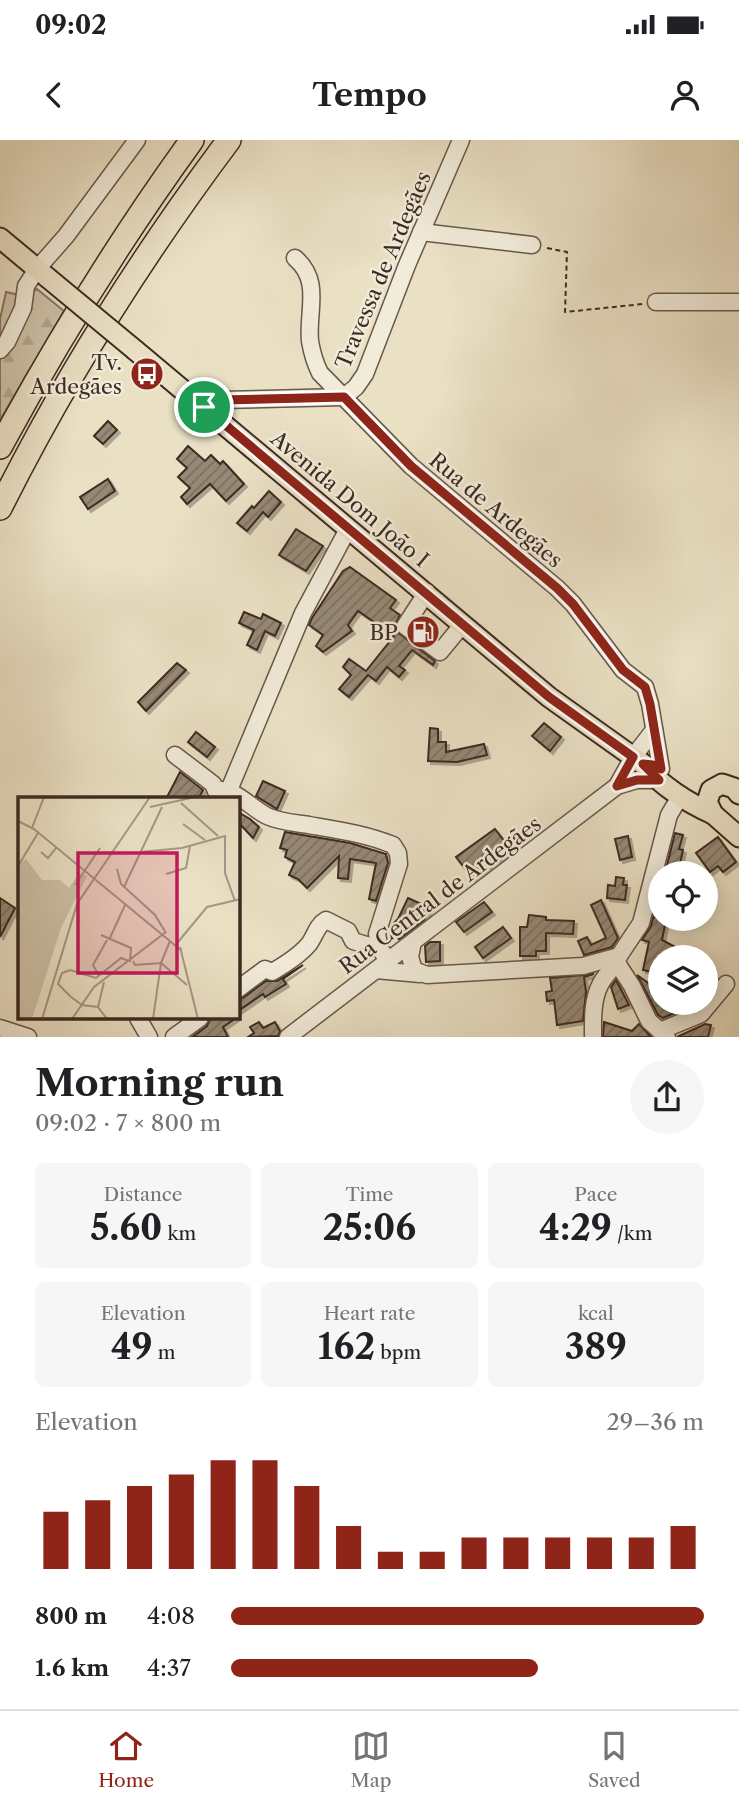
<!DOCTYPE html>
<html lang="en">
<head>
<meta charset="utf-8">
<style>
	body { margin:0; font-family:"Libre Caslon Text",serif; background:#f6f6f6; color:#202124; height:100vh; display:flex; flex-direction:column; font-size:26px; white-space:nowrap }
	* { box-sizing:border-box; margin:0 }
	p { font-size:23px; color:#757577 }
	.icon { flex:none; width:38px; height:38px; fill:none; stroke:currentColor; stroke-width:2; stroke-linecap:round; stroke-linejoin:round }
	.map { position:relative; height:897px; overflow:hidden }
	.sheet { display:flex; flex-direction:column; background:#fff; flex:1 }
	.sheet>* { flex:none }
	.tools { position:absolute; left:648px; top:721px; display:grid; gap:14px }
	.tools a { display:grid; place-items:center; width:70px; height:70px; border-radius:50%; background:#fff; box-shadow:0 4px 18px #0003; font-size:35px }
	.pin { position:absolute; display:grid; place-items:center; width:60px; height:60px; color:#fff; margin:-30px; border:4px solid #fff; border-radius:50%; box-shadow:0 2px 7px #0007 }
	.round { display:grid; place-items:center; flex:none; width:74px; height:74px; border-radius:37px; background:#f6f6f6 }
	.headline { display:flex; align-items:center; justify-content:space-between; height:119px; padding:0 35px }
	h1 { font-size:38px; font-weight:700; line-height:52px }
	.metrics { display:grid; grid-template-columns:repeat(3,1fr); gap:10px; height:119px; padding:7px 35px }
	.metrics div { display:grid; align-content:center; border-radius:10px; background:#f6f6f6; text-align:center }
	.metrics b { font-size:35px; font-weight:700 }
	.metrics small { font-size:19px; font-weight:400 }
	.metrics p { font-size:19px }
	.chart { height:196px; padding:14px 35px }
	.chart p { display:flex; justify-content:space-between }
	.chart svg { width:100%; height:126px; margin-top:7px; stroke:#8f2418; stroke-width:6 }
	ul { padding:0 35px; list-style:none; font-size:23px }
	li { display:grid; grid-template-columns:112px 84px 1fr; align-items:center; height:52px }
	li i { height:18px; border-radius:9px; background:#8f2418 }
	.status { display:flex; justify-content:space-between; align-items:center; height:49px; padding:0 35px; background:#fff; direction:ltr }
	.status svg { height:19px; fill:currentColor }
	header { display:flex; justify-content:space-between; align-items:center; height:91px; padding:0 35px; background:#fff; font-size:32px; font-weight:700 }
	.menu { display:flex; justify-content:space-around; align-items:center; height:98px; border-top:2px solid #e0e0e0; background:#fff; font-size:19px; color:#757577 }
	.menu a { display:grid; justify-items:center; gap:4px }
	.menu .current { color:#8f2418 }
	.map>svg:first-child { display:block }
</style>
</head>
<body>
<div class="status"><b>09:02</b><svg viewBox="0 0 49 12"><path d="M0 12V9h3v3zM5 12V6h3v6zM10 12V3h3v9zM15 12V0h3v12zM26 1h20v11H26zM47 4h2v5h-2z"/></svg></div>
<header><svg class="icon" aria-label="back" viewBox="0 0 24 24"><path d="M15 5l-7 7 7 7"/></svg>Tempo<svg class="icon" aria-label="person" viewBox="0 0 24 24"><circle cx="12" cy="8" r="4"/><path d="M4 21q1-7 8-7t8 7"/></svg></header>
<div class="map">
<svg width="739" height="897" viewBox="0 0 739 897">
	<defs>
		<pattern id="forest-firs" width="22" height="20" patternUnits="userSpaceOnUse" patternTransform="scale(1.75)"><rect width="22" height="20" fill="#cdc1a8"/><path d="M5 1l3.5 6h-7zM16 11l3.5 6h-7z" fill="#b1a690"/></pattern>
		<pattern id="building-hatch" width="6" height="6" patternUnits="userSpaceOnUse" patternTransform="scale(1.75)"><rect width="6" height="6" fill="#978976"/><path d="M-1 1l2-2M0 6l6-6M5 7l2-2" fill="none" stroke="#7c7060"/></pattern>
		<filter id="shadow"><feDropShadow dx="3" dy="3" stdDeviation="0" flood-color="#0004"/></filter>
	</defs>
	<rect width="100%" height="100%" fill="#eae0c4"/>
	<filter id="stains"><feTurbulence type="fractalNoise" baseFrequency=".00286" numOctaves="4"/><feColorMatrix values="0 0 0 0 .2 0 0 0 0 .09 0 0 0 0 .02 0 0 0 .5 -.17"/></filter>
	<radialGradient id="worn" r=".72"><stop offset=".6" stop-color="#630" stop-opacity="0"/><stop offset="1" stop-color="#630" stop-opacity=".3"/></radialGradient>
	<polygon fill="url(#forest-firs)" stroke="#857665" stroke-width="2" points="37,149 64,171 0,280 0,179 6,152 24,156"/>
	<g fill="url(#building-hatch)" stroke="#3d2a22" stroke-width="2" filter="url(#shadow)">
		<polygon points="108,281 117,290 103,304 94,296"/>
		<polygon points="188,306 205,321 211,315 220,324 223,321 244,344 226,361 210,344 187,364 181,357 190,348 178,337 187,328 177,319"/>
		<polygon points="108,339 115,351 88,369 80,357"/>
		<polygon points="269,351 281,362 268,377 263,372 247,391 237,383 252,366 254,368"/>
		<polygon points="296,389 323,406 306,431 279,415"/>
		<polygon points="350,427 396,460 390,468 400,475 395,485 396,491 435,521 433,525 412,510 399,526 405,530 399,537 387,527 376,541 368,535 349,557 339,549 351,535 343,527 349,519 366,531 394,496 358,471 348,485 352,491 323,512 316,506 323,495 309,485 312,478 343,431"/>
		<polygon points="244,472 261,479 263,474 281,483 275,496 265,491 257,510 247,505 254,490 239,483"/>
		<polygon points="177,523 186,530 146,571 138,562"/>
		<polygon points="544,583 561,597 550,611 532,596"/>
		<polygon points="430,588 438,589 438,602 446,602 446,612 484,604 487,615 457,622 428,621"/>
		<polygon points="196,592 215,607 207,617 188,602"/>
		<polygon points="180,632 203,650 198,659 166,659"/>
		<polygon points="263,641 285,651 277,669 256,656"/>
		<polygon points="238,672 250,679 259,687 253,698 238,682"/>
		<polygon points="495,689 511,710 472,738 456,717"/>
		<polygon points="285,692 350,703 386,714 388,723 376,761 369,759 376,723 350,719 348,739 338,738 339,716 307,748 298,739 289,735 295,722 285,717 287,710 280,708"/>
		<polygon points="675,693 683,695 679,709 683,710 678,733 665,733"/>
		<polygon points="628,696 632,717 620,720 615,699"/>
		<polygon points="718,697 736,722 723,732 718,726 710,732 696,713"/>
		<polygon points="616,737 624,738 623,745 627,745 625,760 607,758 608,745 615,746"/>
		<polygon points="659,755 654,777 666,780 662,800 694,817 660,817 660,834 643,830 649,802 642,800 651,786"/>
		<polygon points="0,758 15,768 0,797"/>
		<polygon points="408,758 430,768 424,780 399,799 390,787 398,779"/>
		<polygon points="601,760 618,798 612,807 584,815 578,801 587,797 591,805 606,798 591,765"/>
		<polygon points="484,762 492,772 464,792 456,782"/>
		<polygon points="529,775 546,777 546,780 574,781 573,794 546,793 546,811 536,811 536,816 520,816 520,787 527,787"/>
		<polygon points="503,787 511,798 483,818 475,807"/>
		<polygon points="430,802 440,802 440,821 426,822 425,806"/>
		<polygon points="303,825 283,839 286,844 265,857 263,854 238,871 238,859 244,857 266,841 277,841"/>
		<polygon points="594,834 584,837 586,852 583,881 557,885 554,860 547,861 546,852 552,851 550,838"/>
		<polygon points="637,835 657,849 659,865 697,863 663,878 658,875"/>
		<polygon points="616,840 629,865 618,869 611,847"/>
		<polygon points="210,878 236,878 223,887 228,897 192,897 207,886"/>
		<polygon points="259,882 263,888 275,882 280,891 278,896 248,897 254,893 250,887"/>
		<polygon points="604,882 632,891 639,884 651,897 603,897"/>
		<polygon points="705,884 711,885 708,897 677,897"/>
	</g>
	<g fill="none" stroke-linecap="round" stroke-linejoin="round">
		<defs>
			<g id="minor">
				<polyline points="421,92 532,105"/>
				<path d="M 295,118 C 322,141 307,171 310,201 C 312,213 315,223 320,233 L 411,326 L 557,448 L 573,464 L 623,530 L 645,547 L 650,564 L 661,629"/>
				<polyline points="656,162 739,162"/>
				<polyline points="0,210 7,202 23,168 26,146 37,129 66,96 137,0"/>
				<polyline points="204,267 209,263 221,260 344,257 356,247 365,234 407,125 461,0"/>
				<polyline points="427,452 405,486 440,512 463,484"/>
				<polyline points="175,615 213,644 216,651"/>
				<polyline points="617,646 633,617 654,590"/>
				<polyline points="229,650 303,473 348,389"/>
				<path d="M 216,651 C 232,645 252,669 267,676 C 280,682 295,683 309,685 C 338,690 366,694 393,705 L 398,713 L 399,724 L 377,794 L 380,809 L 388,820"/>
				<polyline points="413,802 410,817 414,830 427,835 583,826 619,816 641,783 669,675 681,655"/>
				<polyline points="617,823 632,846 649,881 667,897"/>
				<polyline points="376,830 420,834"/>
				<path d="M 238,849 L 265,829 L 272,832 C 286,824 299,816 309,804 C 315,796 317,785 326,780 L 348,791 L 353,801 L 380,809"/>
				<polyline points="138,878 149,897"/>
				<polyline points="0,888 28,897"/>
				<polyline points="660,891 701,874 726,844"/>
				<polyline points="174,897 200,878"/>
				<polyline points="288,897 617,646 637,640 659,640"/>
				<path d="M 593,897 C 593,880 592,861 600,845 C 605,834 615,828 619,816"/>
			</g>
			<g id="major">
				<polyline points="0,98 48,138"/>
				<path d="M 135,210 L 549,557 L 643,624 C 660,645 688,663 713,674"/>
				<polyline points="739,654 734,648 722,644 711,650 707,662 713,674 739,697"/>
			</g>
			<g id="highway">
				<path d="M 0,307 C 58,200 121,98 192,0"/>
				<path d="M 0,368 C 65,238 142,116 229,0"/>
			</g>
		</defs>
		<use href="#minor" stroke="#68584a" stroke-width="19"/>
		<use href="#major" stroke="#3d2a22" stroke-width="23"/>
		<use href="#highway" stroke="#3d2a22" stroke-width="26"/>
		<polyline stroke="#3d2a22" stroke-width="2" stroke-dasharray="5 3.5" stroke-linecap="butt" points="547,108 567,112 565,172 643,164"/>
		<use href="#minor" stroke="#f1ebd9" stroke-width="16"/>
		<use href="#major" stroke="#eae0c4" stroke-width="19"/>
		<use href="#highway" stroke="#eae0c4" stroke-width="23"/>
		<defs>
			<polyline id="major-bridge" points="48,138 135,210"/>
		</defs>
		<use href="#major-bridge" stroke="#3d2a22" stroke-width="23" stroke-linecap="butt"/>
		<use href="#major-bridge" stroke="#eae0c4" stroke-width="19"/>
	</g>
	<g fill="none" stroke-linecap="round" stroke-linejoin="round">
		<defs>
			<polygon id="route" points="344,257 411,326 557,448 573,464 623,530 645,547 650,564 661,629 653,625 643,624 659,640 637,640 617,646 633,617 549,557 204,267 209,263 221,260"/>
		</defs>
		<use href="#route" stroke="#fff" stroke-width="14"/>
		<use href="#route" stroke="#8f2418" stroke-width="9"/>
	</g>
	<defs>
		<symbol id="bus-disc" viewBox="-11 -11 22 22"><circle r="9.5" fill="#8f2418" stroke="#f1ebd9"/><path d="M-5-6H5V4H4V6H2V4H-2V6H-4V4H-5ZM-3.5-4V0h7V-4ZM-3.5 1.2v1.5H-2V1.2ZM2 1.2v1.5H3.5V1.2Z" fill="#fff"/></symbol>
		<symbol id="fuel-disc" viewBox="-11 -11 22 22"><circle r="9.5" fill="#8f2418" stroke="#f1ebd9"/><path d="M-5.5-6h7V0h2V4h1.3V-2.5L3-4.5l.8-.8L6-3V5H2.5V1h-1V6h-7ZM-4.2-4.7v3.2H.2V-4.7Z" fill="#fff"/></symbol>
	</defs>
	<g fill-rule="evenodd">
		<use href="#bus-disc" x="128" y="215" width="38" height="38"/>
		<use href="#fuel-disc" x="404" y="473" width="38" height="38"/>
	</g>
	<g text-anchor="middle" dominant-baseline="central" stroke-width="5" stroke-linejoin="round" paint-order="stroke">
		<g font-size="21" fill="#3d2a22" stroke="#f1ebd9">
			<text transform="translate(383 130) rotate(-67)">Travessa de Ardegães</text>
			<text transform="translate(350 359) rotate(40)">Avenida Dom João I</text>
			<text transform="translate(496 370) rotate(40)">Rua de Ardegães</text>
			<text transform="translate(440 755) rotate(-37)">Rua Central de Ardegães</text>
		</g>
		<g font-size="21" fill="#3d2a22" stroke="#f1ebd9" text-anchor="end">
			<text x="122" y="222">Tv.<tspan x="122" dy="24">Ardegães</tspan></text>
			<text x="398" y="492">BP</text>
		</g>
	</g>
	<g transform="translate(18 657)">
		<rect width="222" height="222" fill="#eae0c4"/>
		<path d="M 8,62 L 24,83 L 42,83 L 51,91 L 61,76 L 69,79 L 43,131 L 14,222 L 0,222 L 0,67 Z" fill="#cdc1a8"/>
		<path fill="none" stroke="#a59783" stroke-width="2" d="M 163,6 L 200,39M 132,10 L 177,0M 0,24 L 16,32 L 164,154M 165,27 L 187,43M 14,31 L 26,0M 23,55 L 30,61 L 38,51M 122,55 L 164,51 L 207,39 L 207,76 L 217,104M 0,69 L 20,36M 99,72 L 103,87 L 137,118 L 148,136M 148,77 L 168,71 L 172,49M 57,88 L 82,51M 106,90 L 144,10M 83,138 L 113,151 L 112,165M 91,143 L 107,108M 160,145 L 189,110 L 223,102M 162,150 L 180,222M 115,164 L 117,168 L 143,166 L 152,144M 143,166 L 169,188M 81,179 L 75,168 L 89,143M 86,185 L 80,210 L 89,222M 80,210 L 64,208 L 53,200 L 40,187 L 44,176 L 52,173 L 78,181 L 103,161 L 111,164M 24,222 L 59,107 L 132,0M 54,222 L 76,190 L 148,135M 135,222 L 143,166"/>
		<path fill="#c2185b" fill-opacity="0.15" stroke="#c2185b" stroke-width="3.5" d="M 60,56 L 159,56 L 159,176 L 60,176 Z"/>
		<rect width="222" height="222" fill="none" stroke="#3d2a22" stroke-width="3.5"/>
	</g>
	<rect width="100%" height="100%" filter="url(#stains)"/>
	<rect width="100%" height="100%" fill="url(#worn)"/>
</svg>
<div class="tools">
<a><svg class="icon" aria-label="locate" viewBox="0 0 24 24"><circle cx="12" cy="12" r="6"/><path d="M12 2v4M12 18v4M2 12h4M18 12h4"/></svg></a>
<a><svg class="icon" aria-label="layers" viewBox="0 0 24 24"><path d="M12 4l9 5-9 5-9-5zM3 14l9 5 9-5"/></svg></a>
</div>
<div class="pin" style="left:204px;top:267px;background:#1e9e55"><svg class="icon" aria-label="arrive" viewBox="0 0 24 24"><path d="M6 21V4h12l-3 4 3 4H6"/></svg></div>
</div>
<section class="sheet">
<div class="headline"><div><h1>Morning run</h1><p>09:02 · 7 × 800 m</p></div><a class="round"><svg class="icon" aria-label="share" viewBox="0 0 24 24"><path d="M12 15V3M7 8l5-5 5 5M5 13v7h14v-7"/></svg></a></div>
<div class="metrics">
<div><p>Distance</p><b>5.60<small> km</small></b></div>
<div><p>Time</p><b>25:06</b></div>
<div><p>Pace</p><b>4:29<small> /km</small></b></div>
</div>
<div class="metrics">
<div><p>Elevation</p><b>49<small> m</small></b></div>
<div><p>Heart rate</p><b>162<small> bpm</small></b></div>
<div><p>kcal</p><b>389</b></div>
</div>
<div class="chart"><p><span>Elevation</span>29–36 m</p>
<svg viewBox="0 0 160 44" preserveAspectRatio="none"><path d="M5 44V24M15 44V20M25 44V15M35 44V11M45 44V6M55 44V6M65 44V15M75 44V29M85 44V38M95 44V38M105 44V33M115 44V33M125 44V33M135 44V33M145 44V33M155 44V29"/></svg>
</div>
<ul>
<li><b>800 m</b>4:08<i style="width:100%"></i></li>
<li><b>1.6 km</b>4:37<i style="width:65%"></i></li>
</ul>
</section>
<nav class="menu">
<a class="current"><svg class="icon" aria-label="home" viewBox="0 0 24 24"><path d="M3 11l9-7 9 7M6 9v11h12V9"/></svg>Home</a>
<a><svg class="icon" aria-label="map" viewBox="0 0 24 24"><path d="M3 6l6-2 6 2 6-2v14l-6 2-6-2-6 2zM9 4v14M15 6v14"/></svg>Map</a>
<a><svg class="icon" aria-label="saved" viewBox="0 0 24 24"><path d="M7 4h10v16l-5-4-5 4z"/></svg>Saved</a>
</nav>
</body>
</html>
